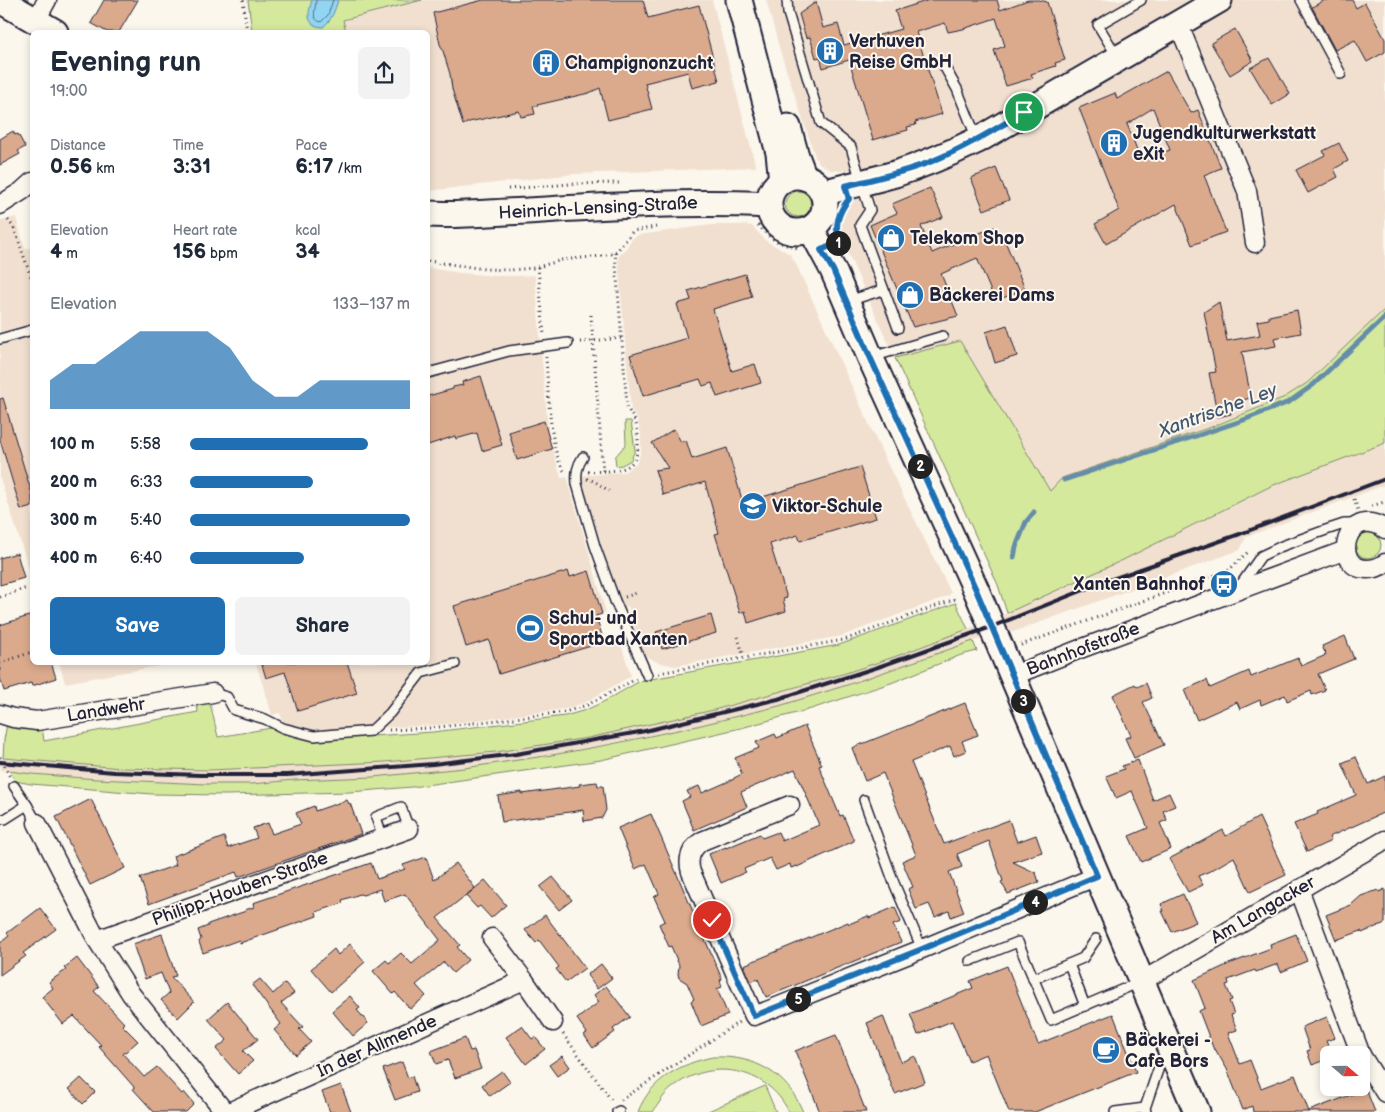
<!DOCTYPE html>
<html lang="en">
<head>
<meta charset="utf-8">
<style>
	body { margin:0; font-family:"Balsamiq Sans",sans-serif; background:#f2f2f3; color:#1f2937; height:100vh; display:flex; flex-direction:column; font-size:19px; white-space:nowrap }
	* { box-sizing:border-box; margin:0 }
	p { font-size:16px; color:#747a83 }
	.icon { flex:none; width:28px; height:28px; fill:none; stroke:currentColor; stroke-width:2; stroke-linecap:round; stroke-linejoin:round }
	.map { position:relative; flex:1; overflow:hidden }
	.details { position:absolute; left:30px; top:30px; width:400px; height:635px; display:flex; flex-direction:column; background:#fff; border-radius:8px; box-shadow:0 2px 8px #0003 }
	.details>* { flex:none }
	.needle { width:32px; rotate:110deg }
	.tools { position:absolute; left:1320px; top:1046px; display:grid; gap:10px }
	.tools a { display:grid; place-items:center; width:50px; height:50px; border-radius:8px; background:#fff; box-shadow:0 2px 8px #0003; font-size:25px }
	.pin { position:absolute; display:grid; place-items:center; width:42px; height:42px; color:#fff; margin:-21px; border:2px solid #fff; border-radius:50%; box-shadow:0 1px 5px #0007 }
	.km { position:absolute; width:25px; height:25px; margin:-12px; border-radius:50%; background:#222; color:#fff; font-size:14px; line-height:25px; text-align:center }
	.round { display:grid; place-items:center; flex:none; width:52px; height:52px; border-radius:8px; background:#f2f2f3 }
	.summary { display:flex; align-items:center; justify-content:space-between; height:85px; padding:0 20px }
	h1 { font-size:28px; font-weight:700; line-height:38px }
	.metrics { display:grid; grid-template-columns:repeat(3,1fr); gap:8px; height:85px; padding:5px 20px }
	.metrics div { display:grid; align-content:center }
	.metrics b { font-size:21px; font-weight:700 }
	.metrics small { font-size:14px; font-weight:400 }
	.metrics p { font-size:14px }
	.chart { height:140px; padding:10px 20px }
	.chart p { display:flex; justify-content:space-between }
	.chart svg { width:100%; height:90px; margin-top:5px; fill:#1f6fb2; opacity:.7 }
	.action { display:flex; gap:10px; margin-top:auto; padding:10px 20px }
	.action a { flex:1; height:58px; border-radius:8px; background:#1f6fb2; color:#fff; font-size:20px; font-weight:700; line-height:58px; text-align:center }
	.action a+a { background:#f2f2f3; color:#1f2937 }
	ul { padding:0 20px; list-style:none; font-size:16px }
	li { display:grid; grid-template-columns:80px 60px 1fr; align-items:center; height:38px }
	li i { height:12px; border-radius:6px; background:#1f6fb2 }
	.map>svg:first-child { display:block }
</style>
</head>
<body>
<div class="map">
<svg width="1385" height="1112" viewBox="0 0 1385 1112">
	<rect width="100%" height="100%" fill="#fbf7ec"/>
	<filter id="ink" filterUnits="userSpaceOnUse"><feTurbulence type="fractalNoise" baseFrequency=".02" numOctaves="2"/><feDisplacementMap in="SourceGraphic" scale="10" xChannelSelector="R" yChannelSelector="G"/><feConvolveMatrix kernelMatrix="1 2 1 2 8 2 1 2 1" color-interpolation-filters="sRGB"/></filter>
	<g filter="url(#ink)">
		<g fill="#f1e0d0">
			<polygon points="422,0 712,0 756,167 574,174 428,191 428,32 346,32 343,21"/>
			<polygon points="766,0 1385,0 1385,309 1307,383 1285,397 1050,491 960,341 895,358 841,238 840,229 841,217 846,209 857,197 851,170 840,171 830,170 819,163 816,159 781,54"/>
			<polygon points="16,217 25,249 32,247 32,578 0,478 0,220 1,219 2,221"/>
			<polygon points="711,225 746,225 752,226 766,241 790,254 796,264 885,459 951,593 948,596 842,636 675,666 657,662 643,654 628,606 621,608 580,476 624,472 637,463 641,451 641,434 637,419 631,409 618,259 619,256 626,248 632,239 638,235"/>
			<polygon points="428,268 461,273 496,276 517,276 533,275 535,276 548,430 547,430 561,478 567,477 606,612 596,616 604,642 619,638 631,676 584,703 565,709 437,725 309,731 284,725 280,713 272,715 256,663 428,662"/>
			<polygon points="1385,443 1385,485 1246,537 1240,550 1016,631 973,641 847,685 779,706 697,726 552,755 464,768 373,777 294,780 252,784 206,784 97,779 32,774 0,770 0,758 121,768 210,770 385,762 496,752 532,747 714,710 846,673 894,657 968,629 1007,613 1123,560 1271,486"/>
			<polygon points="59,662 175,662 175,663 65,683"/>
		</g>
		<g fill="#d5e99d" stroke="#7c866c">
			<polygon points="248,0 422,0 343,20 346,32 252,32"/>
			<circle cx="798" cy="204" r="13"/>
			<polygon points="1385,309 1385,443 1271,486 1123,560 1007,613 998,585 895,358 960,341 1050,491 1062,478 1214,426 1285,397 1307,383"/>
			<polygon points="625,421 631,421 635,450 631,460 622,465 616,466 615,457 626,444"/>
			<circle cx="1368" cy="545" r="13"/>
			<polygon points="956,603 968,629 894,657 846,673 714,710 588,738 496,752 385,762 210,770 121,768 3,758 4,740 7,724 42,727 44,741 198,712 196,698 208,702 211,707 218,737 277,727 285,733 298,738 325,739 433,732 565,716 586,710 605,701 640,681 839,645"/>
			<polygon points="973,641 977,651 961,655 891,683 811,709 741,728 601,760 412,787 350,792 225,795 152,794 31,784 15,781 10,771 32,774 97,779 206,784 252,784 294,780 373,777 464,768 552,755 612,744 697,726 779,706 847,685"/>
			<path d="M 713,1057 C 754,1055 787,1073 803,1112 L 789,1112 C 767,1067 710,1057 672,1088 C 664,1094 659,1103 653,1112 L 638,1112 C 650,1080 681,1063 713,1057 Z"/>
			<polygon points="765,1086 776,1112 706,1112"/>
		</g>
		<path fill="#91d5f2" stroke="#658da9" d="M 312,0 L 338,0 C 335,10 332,20 323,27 C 305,26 308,13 312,0 Z"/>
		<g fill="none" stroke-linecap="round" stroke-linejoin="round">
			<path stroke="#4e6a84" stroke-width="1" d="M 316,0 C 316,9 310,19 321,22 L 328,15 L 333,0"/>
			<g stroke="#658da9" stroke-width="5">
				<polyline points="1064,480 1241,421 1289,402 1313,385 1385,317"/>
				<polyline points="1014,557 1016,547 1026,522 1034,512"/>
			</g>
		</g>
		<g fill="#dbaa8d" stroke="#22223b" fill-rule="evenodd">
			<polygon points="104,0 138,0 119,32 107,32 91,23"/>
			<polygon points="483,0 643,0 648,18 699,5 719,81 692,88 688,72 645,83 652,109 608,120 600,88 589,93 537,105 538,106 533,106 535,114 521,117 519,111 469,122 463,125 452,89 450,74 443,51 440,44 433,13"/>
			<polygon points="929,0 997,0 1000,10 1028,0 1040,0 1047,2 1065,60 1055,63 1056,66 1031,74 1033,78 1006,86 994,50 1005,46 996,18 963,29 948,32 945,23 916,32 942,114 915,122 916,125 907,127 908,130 873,140 849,60 823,68 820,57 816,58 810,37 806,38 799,14 816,2 823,28 838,24 844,45 901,29 895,11"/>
			<polygon points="1325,0 1352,0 1356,8 1365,3 1385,39 1385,52 1367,62 1355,40 1335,50 1312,7"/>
			<polygon points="1235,29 1253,61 1230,75 1211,43"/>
			<polygon points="1269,58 1290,94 1272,105 1250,68"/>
			<path d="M 1167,71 L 1191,113 L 1198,110 L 1221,168 L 1204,175 L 1226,232 L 1192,245 L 1176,204 L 1106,244 L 1095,224 L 1119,210 L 1079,108 L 1115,93 L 1117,99 ZM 1153,108 L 1170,150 L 1141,160 L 1127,124 Z"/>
			<polygon points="13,131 15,135 18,134 25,147 18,151 20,154 0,165 0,139"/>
			<polygon points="1339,143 1348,161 1334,169 1338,177 1308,193 1296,170 1325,155 1323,151"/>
			<polygon points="996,168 1009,200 984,210 971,178"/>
			<polygon points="930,188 943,217 921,226 932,253 994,227 1001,242 1005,241 1025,289 995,301 977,258 941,274 958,316 913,327 870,225 897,213 892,204"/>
			<polygon points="745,274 752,297 713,309 732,371 755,364 761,383 717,397 712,383 703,386 700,379 643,396 630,355 687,338 677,304 691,300 688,291"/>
			<polygon points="1219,302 1227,341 1260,335 1257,321 1269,319 1269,316 1297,310 1301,333 1274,338 1276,346 1242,352 1251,398 1229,403 1231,414 1218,417 1209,373 1216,372 1204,312"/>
			<polygon points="1007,325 1017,356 995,363 986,332"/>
			<polygon points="481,376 502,445 482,451 477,433 456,439 455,436 428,445 428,396 453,389 453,387 463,385 462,382"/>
			<polygon points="3,398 32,494 32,507 21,510 0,440 0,399"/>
			<polygon points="544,421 552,449 517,460 509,432"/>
			<polygon points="674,429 681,442 686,440 692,459 727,448 743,503 860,467 876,518 800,541 798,535 770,544 787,598 783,599 786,611 748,623 745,611 740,613 715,534 719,533 705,482 663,495 655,470 668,468 652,443"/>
			<polygon points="17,553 24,578 0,585 0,558"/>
			<polygon points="568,571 570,577 589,571 602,614 596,616 604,642 499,674 489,640 466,647 454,606"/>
			<polygon points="32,615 32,662 51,662 56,678 32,686 31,683 4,691 0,678 0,625"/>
			<polygon points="711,615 716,633 662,649 656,632"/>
			<polygon points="1345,636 1354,659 1318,674 1325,690 1312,695 1311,691 1287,701 1285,695 1261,705 1260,700 1240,709 1237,702 1197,720 1184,690 1207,680 1210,688 1249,671 1251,677 1298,658 1301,666 1326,655 1322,646"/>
			<polygon points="261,662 347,662 357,693 298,711 285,672 266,678"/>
			<polygon points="1146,683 1152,698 1143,702 1164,745 1134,758 1125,738 1131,736 1113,695 1135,684 1137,687"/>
			<polygon points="965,703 978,735 962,741 966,751 954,756 950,746 911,762 944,844 1009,820 1017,842 1036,835 1042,852 1013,862 1036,873 1039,882 1008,894 1001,882 1003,881 989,841 957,854 962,867 949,872 964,912 951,917 949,911 935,917 929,904 916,909 908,889 913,887 902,861 916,855 883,773 865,781 852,748"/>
			<polygon points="805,726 822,765 819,766 840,816 843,815 854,841 797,867 797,866 791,868 790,864 776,870 770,858 744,869 746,872 721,883 709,854 726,847 726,848 760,834 762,838 778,832 782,841 819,825 795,769 741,792 747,807 694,830 682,801 690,797 687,791 699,786 702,793 734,779 734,778 742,774 735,758 759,748 756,742 775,734 777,738"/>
			<polygon points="1356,757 1368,784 1385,776 1385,812 1329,837 1331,841 1307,852 1294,824 1318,814 1317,812 1356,795 1342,763"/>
			<polygon points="1138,760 1153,800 1169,793 1175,806 1163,811 1167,820 1160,823 1171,849 1141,862 1129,836 1148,828 1132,791 1116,798 1106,776 1124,769 1122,766"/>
			<polygon points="597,782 598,786 603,786 606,810 602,818 584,821 583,810 502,822 498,796 522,792 522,794 580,786 579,784"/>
			<polygon points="91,799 125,868 90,885 56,817"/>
			<polygon points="347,800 349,804 350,803 361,834 238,877 236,872 149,904 140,878 176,865 173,856 224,837 228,848 242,843 257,838 253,828 268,823 272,834 301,824 296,813 314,806 315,811"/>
			<polygon points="651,814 722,979 720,980 722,987 717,989 728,1015 701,1026 691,1001 694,999 687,983 679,978 678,974 679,965 671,946 669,947 659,924 665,921 654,897 659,894 646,864 635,869 618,828"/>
			<polygon points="1259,817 1286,875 1250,892 1234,857 1210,871 1198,876 1203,885 1188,892 1169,859 1223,830 1226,836"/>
			<polygon points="426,857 434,880 456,863 475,888 437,918 460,945 457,947 468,960 453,973 444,962 416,985 426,996 410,1009 395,992 393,994 373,971 386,960 389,963 401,953 412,964 440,940 405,894 384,901 380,889 363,895 360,894 342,900 343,903 316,912 317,916 240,943 239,940 203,953 199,942 201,939 198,930 208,926 208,924 246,911 245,910 254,907 253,903 371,863 377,879 405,869 403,865"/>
			<polygon points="553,877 572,900 559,910 540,887"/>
			<polygon points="485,880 506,905 491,918 480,906 477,908 466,896"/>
			<polygon points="1385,889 1385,923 1362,933 1361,931 1336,940 1326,915 1351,905 1361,896 1378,890 1379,892"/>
			<polygon points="1183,894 1196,922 1172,932 1162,911 1164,911 1161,904"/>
			<polygon points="895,907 901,922 893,925 901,942 766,997 758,979 751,982 744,965 848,922 849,924 868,916 869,918"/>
			<polygon points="40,908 56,929 23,953 26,956 0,975 0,943 9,936 7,933"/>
			<polygon points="545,915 585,968 566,982 556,969 559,967 539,940 536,943 525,930"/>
			<polygon points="162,934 176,976 171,977 194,1002 178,1018 161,1000 169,993 161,973 145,979 133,944"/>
			<polygon points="1296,934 1307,961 1281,972 1278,964 1256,972 1255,970 1228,980 1229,984 1226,985 1232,1000 1229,1001 1234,1014 1231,1015 1237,1030 1228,1033 1240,1064 1250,1060 1261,1088 1295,1075 1309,1112 1253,1112 1252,1106 1243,1110 1227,1069 1215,1049 1214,1050 1199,1011 1205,1008 1194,980 1229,964 1271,948 1270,944"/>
			<polygon points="350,944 365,962 331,992 311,969 334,949 338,955"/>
			<polygon points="77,958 99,987 94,991 124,1023 122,1025 138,1041 123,1054 144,1077 157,1067 182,1094 184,1092 194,1104 186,1112 154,1112 133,1089 134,1087 99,1047 101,1045 74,1016 63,1024 42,997 53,988 49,982 66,970 64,968"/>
			<polygon points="601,964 612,978 597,989 587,975"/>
			<polygon points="1007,966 1038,1044 1113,1014 1136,1072 1035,1112 1009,1112 986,1054 969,1061 952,1021 918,1035 910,1014 973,988 970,981"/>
			<polygon points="260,979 273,994 285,983 294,993 281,1003 303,1027 299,1029 311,1042 296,1055 274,1030 281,1024 252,985"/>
			<polygon points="606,986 630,1017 613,1029 615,1032 593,1048 584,1035 587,1033 577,1019 599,1002 594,995"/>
			<polygon points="350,996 360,1008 357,1010 368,1023 353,1036 332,1011"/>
			<polygon points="227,1002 258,1039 243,1051 253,1061 238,1074 216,1049 227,1040 208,1019"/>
			<polygon points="883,1016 901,1062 915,1056 925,1082 895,1094 867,1023"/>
			<polygon points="1327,1017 1335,1038 1326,1041 1332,1055 1329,1055 1329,1059 1312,1065 1307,1051 1310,1050 1302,1027"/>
			<polygon points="522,1026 532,1039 535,1037 545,1049 526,1064 506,1037"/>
			<polygon points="836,1035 866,1112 820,1112 795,1051"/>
			<polygon points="465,1038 470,1051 474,1050 481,1069 455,1078 448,1060 436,1064 431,1051"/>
			<polygon points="562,1056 570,1067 557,1076 549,1065"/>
			<polygon points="402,1062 408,1078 412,1076 417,1092 395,1100 383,1069"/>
			<polygon points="502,1071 510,1082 490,1096 482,1085"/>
			<polygon points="81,1078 95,1092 83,1104 69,1089"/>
			<polygon points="341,1085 351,1112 330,1112 322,1092"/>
			<polygon points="1366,1089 1375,1112 1309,1112 1309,1111"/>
		</g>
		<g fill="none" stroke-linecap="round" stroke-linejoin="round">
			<defs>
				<g id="lane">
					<polyline points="787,0 788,13 821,123 851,147 861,182 870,210 860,225 898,328"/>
					<polyline points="1301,0 1341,74"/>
					<polyline points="1118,58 1098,25 1141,0"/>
					<polyline points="944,66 957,89 977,139"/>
					<polyline points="848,301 883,290"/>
					<polyline points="0,339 32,330"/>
					<polyline points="873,358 882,354 943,336"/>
					<polyline points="428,373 509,351 568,343"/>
					<path d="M 583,457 C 577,466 576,473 577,484 L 595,546 L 615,601 L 647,675"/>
					<polyline points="1239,587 1261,556 1282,546 1326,530 1344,524 1357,524"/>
					<polyline points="213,693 227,697 234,710 265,719 283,728 314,736 371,731 390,713 421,673 455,664"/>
					<polyline points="14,786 27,805 37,823"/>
					<polyline points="864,800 894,883 922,949"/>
					<polyline points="0,819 5,819 27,805"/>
					<polyline points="383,839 376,817 401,807 409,829"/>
					<polyline points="970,961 1018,942 1051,1020 1140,982"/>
					<polyline points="1069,964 1085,1006"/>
					<polyline points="1033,979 1083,958 1096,939"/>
					<polyline points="617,1112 619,1111"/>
					<polyline points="1115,1112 1145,1108"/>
					<polyline points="1146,1112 1145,1108 1160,1064 1167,1051"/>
				</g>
				<g id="street">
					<polyline points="35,22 47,0"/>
					<polyline points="1178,23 1247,191 1255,243"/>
					<polyline points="0,205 22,191 32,182"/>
					<path d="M 1385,529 C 1346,503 1330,568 1367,569 C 1374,569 1380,567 1385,563"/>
					<polyline points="1012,676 1080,649 1346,550"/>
					<polyline points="0,714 13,718 37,721 213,693"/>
					<path d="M 790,805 L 702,841 C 691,848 687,859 691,872 L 754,1016 L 922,949 L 1097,876"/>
					<polyline points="37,823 97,940 131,994 225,1112"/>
					<polyline points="1299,889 1361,1055"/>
					<polyline points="492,938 524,980 553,1022"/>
					<polyline points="97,940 409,829"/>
					<polyline points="1142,981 1385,840"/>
					<polyline points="1361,1055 1385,1093"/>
					<polyline points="229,1112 524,980"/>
				</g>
				<g id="secondary">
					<polyline points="0,0 55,32"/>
					<polyline points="739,0 779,153 782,181"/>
					<polyline points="788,127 796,156 804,177"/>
					<circle cx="797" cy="204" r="28"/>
					<path d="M 823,193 C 846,186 871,181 895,174 C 923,165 951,153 978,140 L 1219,0"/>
					<path d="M 428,214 C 461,216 494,212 527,211 C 607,206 688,201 768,205"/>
					<polyline points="811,229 833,270 871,359 977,592 1197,1112"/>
				</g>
			</defs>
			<use href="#lane" stroke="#22223b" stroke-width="12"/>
			<use href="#street" stroke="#22223b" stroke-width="21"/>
			<use href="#secondary" stroke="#22223b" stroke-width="29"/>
			<g stroke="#22223b" stroke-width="3" stroke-dasharray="1 4" stroke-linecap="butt">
				<polyline points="243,0 247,32"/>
				<polyline points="508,189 570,184 620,183"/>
				<polyline points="8,220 14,228 32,280"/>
				<path d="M 758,225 C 773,241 776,242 797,248"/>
				<polyline points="837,231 837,223 842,208"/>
				<polyline points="428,261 485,269 510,270 534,268 562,260 602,256 611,254 617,251 633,231 656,227"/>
				<polyline points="538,267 544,335"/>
				<polyline points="591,315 603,471"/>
				<polyline points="580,342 622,338"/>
				<path d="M 546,357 C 548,383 549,454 565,472"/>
				<path d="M 588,472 C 612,470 638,475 638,443 C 638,437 638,430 636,424 C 634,417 629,413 627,406 L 615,252"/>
				<polyline points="587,479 594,481 609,491"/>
				<polyline points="1354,499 1358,510"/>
				<polyline points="1372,506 1384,502 1385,504"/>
				<polyline points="0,597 27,588"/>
				<polyline points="625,597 637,593"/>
				<polyline points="738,637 744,658"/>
				<polyline points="1021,645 1229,570 1249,551"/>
				<polyline points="0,663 32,652"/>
				<polyline points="659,673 844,640 958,598"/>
				<polyline points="389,730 431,728 565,712 587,705 636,679"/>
				<polyline points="0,757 10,777"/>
				<polyline points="563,1034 612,1101"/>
				<polyline points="621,1100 739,1022"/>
			</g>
			<use href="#lane" stroke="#fbf7ec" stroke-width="9"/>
			<use href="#street" stroke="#fbf7ec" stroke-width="18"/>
			<use href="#secondary" stroke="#fbf7ec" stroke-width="25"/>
			<polyline stroke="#22223b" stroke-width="4" points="0,762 114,772 201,775 287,775 433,764 516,754 645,731 778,699 878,667 991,627 1104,582 1240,534 1385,479"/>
		</g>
	</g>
	<g fill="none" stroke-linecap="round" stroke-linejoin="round" filter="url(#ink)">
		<defs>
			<path id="route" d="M 712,920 L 754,1016 L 922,949 L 1097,876 L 977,592 L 871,359 L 833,270 L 821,250 L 840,242 C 833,227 839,211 849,199 L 845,186 C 874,179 902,173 930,162 C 963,149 994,130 1024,112"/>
		</defs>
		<use href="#route" stroke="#fff" stroke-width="10"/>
		<use href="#route" stroke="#1f6fb2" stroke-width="6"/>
	</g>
	<defs>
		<symbol id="building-disc" viewBox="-11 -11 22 22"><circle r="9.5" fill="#1f6fb2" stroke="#fbf7ec"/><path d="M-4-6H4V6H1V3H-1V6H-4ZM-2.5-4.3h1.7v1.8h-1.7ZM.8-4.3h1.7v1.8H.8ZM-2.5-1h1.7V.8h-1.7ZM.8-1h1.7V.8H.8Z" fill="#fff"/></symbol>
		<symbol id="shop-disc" viewBox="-11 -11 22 22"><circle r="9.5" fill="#1f6fb2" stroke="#fbf7ec"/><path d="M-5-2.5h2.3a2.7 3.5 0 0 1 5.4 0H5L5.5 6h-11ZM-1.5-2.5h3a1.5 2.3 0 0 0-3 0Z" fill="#fff"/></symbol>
		<symbol id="school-disc" viewBox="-11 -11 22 22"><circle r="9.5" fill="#1f6fb2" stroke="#fbf7ec"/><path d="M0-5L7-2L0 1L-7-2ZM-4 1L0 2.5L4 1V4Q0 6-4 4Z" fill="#fff"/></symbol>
		<symbol id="bus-disc" viewBox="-11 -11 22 22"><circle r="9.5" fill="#1f6fb2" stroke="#fbf7ec"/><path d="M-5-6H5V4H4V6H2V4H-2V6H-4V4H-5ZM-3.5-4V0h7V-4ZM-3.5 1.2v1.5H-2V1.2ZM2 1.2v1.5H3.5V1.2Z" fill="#fff"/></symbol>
		<symbol id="stadium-disc" viewBox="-11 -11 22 22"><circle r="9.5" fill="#1f6fb2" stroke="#fbf7ec"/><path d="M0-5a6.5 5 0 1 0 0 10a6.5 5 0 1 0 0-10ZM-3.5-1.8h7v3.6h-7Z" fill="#fff"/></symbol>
		<symbol id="cafe-disc" viewBox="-11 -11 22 22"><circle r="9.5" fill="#1f6fb2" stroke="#fbf7ec"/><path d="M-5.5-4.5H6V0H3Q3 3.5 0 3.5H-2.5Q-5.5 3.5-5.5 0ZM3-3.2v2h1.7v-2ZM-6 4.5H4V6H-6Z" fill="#fff"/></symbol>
	</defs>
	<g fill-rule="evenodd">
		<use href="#building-disc" x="814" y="35" width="32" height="32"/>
		<use href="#building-disc" x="530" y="47" width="32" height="32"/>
		<use href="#building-disc" x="1098" y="127" width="32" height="32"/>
		<use href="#shop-disc" x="875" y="222" width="32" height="32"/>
		<use href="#shop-disc" x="894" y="279" width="32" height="32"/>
		<use href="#school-disc" x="737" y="490" width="32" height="32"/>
		<use href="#bus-disc" x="1208" y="568" width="32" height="32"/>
		<use href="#stadium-disc" x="514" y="612" width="32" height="32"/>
		<use href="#cafe-disc" x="1090" y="1034" width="32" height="32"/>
	</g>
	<g text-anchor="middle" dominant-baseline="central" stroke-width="4" stroke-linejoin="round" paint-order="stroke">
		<g font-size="18" font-weight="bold" fill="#22223b" stroke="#fbf7ec" text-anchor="start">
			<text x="849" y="41">Verhuven<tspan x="849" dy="21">Reise GmbH</tspan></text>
			<text x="565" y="63">Champignonzucht</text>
			<text x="1133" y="133">Jugendkulturwerkstatt<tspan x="1133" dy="21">eXit</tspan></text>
			<text x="910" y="238">Telekom Shop</text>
			<text x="929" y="295">Bäckerei Dams</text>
			<text x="772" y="506">Viktor-Schule</text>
			<text x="1205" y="584" text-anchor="end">Xanten Bahnhof</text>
			<text x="549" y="618">Schul- und<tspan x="549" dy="21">Sportbad Xanten</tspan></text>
			<text x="1125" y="1040">Bäckerei -<tspan x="1125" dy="21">Cafe Bors</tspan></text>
		</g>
		<g font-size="18" fill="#22223b" stroke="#fbf7ec">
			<text transform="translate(598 208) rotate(-3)">Heinrich-Lensing-Straße</text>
			<text transform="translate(1083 649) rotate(-21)">Bahnhofstraße</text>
			<text transform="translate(106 710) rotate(-9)">Landwehr</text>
			<text transform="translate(240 889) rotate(-20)">Philipp-Houben-Straße</text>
			<text transform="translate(1263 910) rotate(-30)">Am Langacker</text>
			<text transform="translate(377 1046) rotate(-24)">In der Allmende</text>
		</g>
		<g font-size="19" font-style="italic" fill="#435872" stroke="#fbf7ec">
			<text transform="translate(1218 411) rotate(-20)">Xantrische Ley</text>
		</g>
	</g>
</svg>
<div class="tools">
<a><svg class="needle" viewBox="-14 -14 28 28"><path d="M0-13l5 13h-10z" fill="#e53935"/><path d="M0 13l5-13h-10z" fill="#747a83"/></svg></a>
</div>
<div class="pin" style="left:1024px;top:112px;background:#1e9e55"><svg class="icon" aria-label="arrive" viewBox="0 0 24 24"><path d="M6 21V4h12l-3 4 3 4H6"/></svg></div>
<div class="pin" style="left:712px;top:920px;background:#d93025"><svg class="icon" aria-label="check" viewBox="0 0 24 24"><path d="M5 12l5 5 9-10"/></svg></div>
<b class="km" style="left:838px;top:243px">1</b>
<b class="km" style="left:920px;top:466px">2</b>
<b class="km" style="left:1023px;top:701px">3</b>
<b class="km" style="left:1035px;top:902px">4</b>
<b class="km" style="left:798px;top:999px">5</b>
<section class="details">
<div class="summary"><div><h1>Evening run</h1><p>19:00</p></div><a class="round"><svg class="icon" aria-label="share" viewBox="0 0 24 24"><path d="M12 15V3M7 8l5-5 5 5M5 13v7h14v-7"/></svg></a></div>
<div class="metrics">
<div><p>Distance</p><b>0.56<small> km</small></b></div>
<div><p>Time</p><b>3:31</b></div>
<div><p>Pace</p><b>6:17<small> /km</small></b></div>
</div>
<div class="metrics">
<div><p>Elevation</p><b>4<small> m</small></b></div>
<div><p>Heart rate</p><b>156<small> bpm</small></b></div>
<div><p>kcal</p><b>34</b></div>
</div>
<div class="chart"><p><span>Elevation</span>133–137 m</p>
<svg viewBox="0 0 160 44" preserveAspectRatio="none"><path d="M0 44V30L10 22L20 22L30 14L40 6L50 6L60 6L70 6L80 14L90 30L100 38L110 38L120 30L130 30L140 30L150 30L160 30V44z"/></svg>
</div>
<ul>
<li><b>100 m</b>5:58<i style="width:81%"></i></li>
<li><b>200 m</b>6:33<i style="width:56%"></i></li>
<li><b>300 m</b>5:40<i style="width:100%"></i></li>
<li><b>400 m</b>6:40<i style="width:52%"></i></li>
</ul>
<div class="action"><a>Save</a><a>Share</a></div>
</section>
</div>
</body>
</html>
